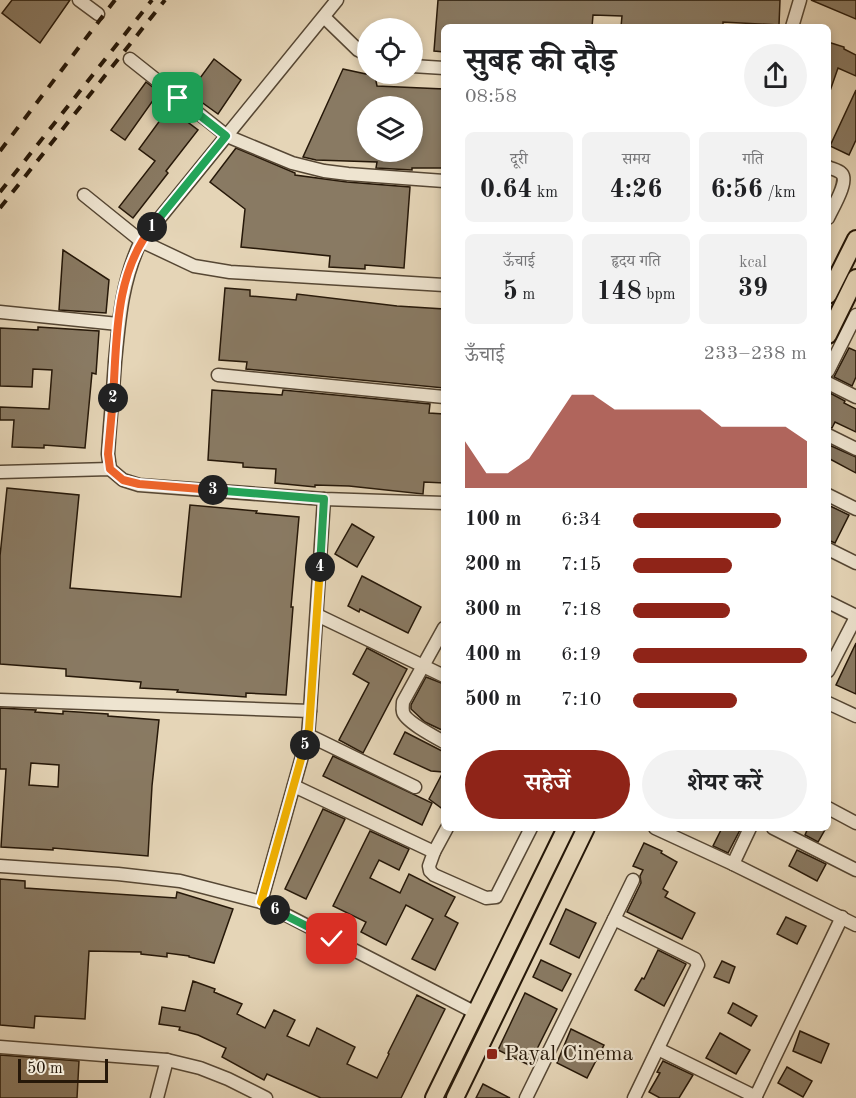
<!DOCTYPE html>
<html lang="hi">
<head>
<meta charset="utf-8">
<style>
	body { margin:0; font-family:"Old Standard TT","Noto Serif Devanagari",serif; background:#f2f2f2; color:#202124; height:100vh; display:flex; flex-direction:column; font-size:22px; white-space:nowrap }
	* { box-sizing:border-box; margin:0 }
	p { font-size:20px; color:#757577 }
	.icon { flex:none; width:33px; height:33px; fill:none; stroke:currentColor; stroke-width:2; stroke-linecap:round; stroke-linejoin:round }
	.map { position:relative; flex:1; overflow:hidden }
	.sheet { position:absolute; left:441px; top:24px; width:390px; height:807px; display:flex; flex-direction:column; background:#fff; border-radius:9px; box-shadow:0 3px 9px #0003 }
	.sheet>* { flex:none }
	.controls { position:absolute; left:357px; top:18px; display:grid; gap:12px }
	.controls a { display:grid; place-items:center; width:66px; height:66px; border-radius:50%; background:#fff; box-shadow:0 3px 9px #0003; font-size:30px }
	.scale { position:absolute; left:18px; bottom:15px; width:90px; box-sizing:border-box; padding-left:6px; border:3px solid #261809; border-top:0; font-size:16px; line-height:21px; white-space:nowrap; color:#261809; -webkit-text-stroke:4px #eee4d0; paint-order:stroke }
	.pin { position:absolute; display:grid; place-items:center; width:51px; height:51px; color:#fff; margin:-26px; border-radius:12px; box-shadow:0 3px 9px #0006 }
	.km { position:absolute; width:30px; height:30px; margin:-15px; border-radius:50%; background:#222; color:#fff; font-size:16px; line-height:30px; text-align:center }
	.round { display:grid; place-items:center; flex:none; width:63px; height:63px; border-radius:32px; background:#f2f2f2 }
	.headline { display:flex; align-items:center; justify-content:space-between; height:102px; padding:0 24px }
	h1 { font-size:33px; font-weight:700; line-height:45px }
	.metrics { display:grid; grid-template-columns:repeat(3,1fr); gap:9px; height:102px; padding:6px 24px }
	.metrics div { display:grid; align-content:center; border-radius:9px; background:#f2f2f2; text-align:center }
	.metrics b { font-size:26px; font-weight:700 }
	.metrics small { font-size:16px; font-weight:400 }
	.metrics p { font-size:16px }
	.chart { height:168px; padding:12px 24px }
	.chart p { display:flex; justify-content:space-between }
	.chart svg { width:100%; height:108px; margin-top:6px; fill:#8f2418; opacity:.7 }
	.cta { display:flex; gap:12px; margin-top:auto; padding:12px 24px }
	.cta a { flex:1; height:69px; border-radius:36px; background:#8f2418; color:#fff; font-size:24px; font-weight:700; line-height:69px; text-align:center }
	.cta a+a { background:#f2f2f2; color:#202124 }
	ul { padding:0 24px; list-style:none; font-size:20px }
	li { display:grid; grid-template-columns:96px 72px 1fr; align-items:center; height:45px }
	li i { height:15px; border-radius:8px; background:#8f2418 }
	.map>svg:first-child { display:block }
</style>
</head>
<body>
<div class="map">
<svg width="856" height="1098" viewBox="0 0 856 1098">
	<rect width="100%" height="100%" fill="#e5d5b7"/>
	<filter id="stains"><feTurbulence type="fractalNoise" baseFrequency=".00333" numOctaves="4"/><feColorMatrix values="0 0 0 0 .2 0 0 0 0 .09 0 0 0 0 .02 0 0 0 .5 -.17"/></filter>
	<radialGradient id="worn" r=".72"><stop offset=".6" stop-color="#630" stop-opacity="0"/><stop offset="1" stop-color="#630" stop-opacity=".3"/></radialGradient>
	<g fill="#897a63" stroke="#261809" stroke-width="1.5" fill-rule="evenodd">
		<polygon points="12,0 70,0 40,43 2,13"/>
		<polygon points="438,0 780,0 779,25 723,22 723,27 621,27 622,16 593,15 592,27 444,27 444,52 434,51"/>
		<polygon points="811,0 856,0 856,19"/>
		<polygon points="828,42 844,47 844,49 856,55 856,76 838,68 830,91 828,91"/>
		<polygon points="214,59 241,80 218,114 189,93"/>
		<path d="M 343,69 L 375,76 L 377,86 L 444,89 L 444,168 L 412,168 L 412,170 L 376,168 L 377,162 L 316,160 L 303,157 ZM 368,106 L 412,106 L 412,152 L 368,152 Z"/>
		<polygon points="146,82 159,92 125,140 111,130"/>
		<polygon points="856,90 856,140 849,155 830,146"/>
		<polygon points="169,108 198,130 166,171 168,173 133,218 119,207 155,161 139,149"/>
		<polygon points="236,148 295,173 295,175 347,182 410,187 404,268 365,265 365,269 329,267 330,256 241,247 245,209 210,182"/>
		<polygon points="63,250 109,280 106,313 59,310"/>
		<polygon points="225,288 250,290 250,296 296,300 297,294 397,306 444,309 444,388 246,369 247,362 219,360"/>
		<polygon points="38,327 99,331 96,374 92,373 85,448 44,445 44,448 12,447 14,420 0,420 0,407 49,409 52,370 33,369 32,387 0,386 0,328 38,330"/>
		<polygon points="849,348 856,351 856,377 852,386 834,377"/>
		<polygon points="212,390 282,395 283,390 430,404 429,413 444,414 444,483 424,482 423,494 349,486 315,485 315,487 275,483 276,469 243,467 243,463 208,460"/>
		<polygon points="828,392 845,401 844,403 856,409 856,432 835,422 832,428 828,427"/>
		<polygon points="829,445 856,457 856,473 828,458"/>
		<polygon points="7,488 79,495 70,588 181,597 190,505 257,511 256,513 299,517 291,607 293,607 286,695 246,693 246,697 177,692 178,690 140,688 141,682 66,676 66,669 0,664 0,556"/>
		<polygon points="828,505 849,515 835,543 828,540"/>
		<polygon points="352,524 374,537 357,567 335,554"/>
		<polygon points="362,576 421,607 408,633 360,609 359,612 348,606"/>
		<polygon points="856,643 856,694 836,685"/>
		<polygon points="367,648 407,669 363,753 339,740 369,683 353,674"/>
		<polygon points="426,677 444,684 444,731 425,722 411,709 411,705"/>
		<path d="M 0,708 L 36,710 L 35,712 L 63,714 L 63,711 L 108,714 L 108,716 L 159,720 L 152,786 L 148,856 L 53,848 L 53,850 L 1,847 L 6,769 L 0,769 ZM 31,763 L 59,765 L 58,787 L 29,785 Z"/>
		<polygon points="405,732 444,752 444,810 429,799 443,772 431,771 394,754"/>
		<polygon points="333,756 432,803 422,825 323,776"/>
		<polygon points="323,809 345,819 306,899 285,889"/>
		<polygon points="722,828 741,828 728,853 713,846"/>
		<polygon points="808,828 826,828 818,842 805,835"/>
		<polygon points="370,831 409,849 399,870 379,860 370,878 400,893 409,874 455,897 445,916 458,923 435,970 412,959 433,919 406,905 386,945 361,932 366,922 333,906"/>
		<polygon points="644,843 662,851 661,853 677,862 663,889 668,892 665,897 695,913 682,939 627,912 641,883 640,876 643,870 633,866"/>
		<polygon points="797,850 826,864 817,881 789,866"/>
		<polygon points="0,879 25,881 25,888 176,898 177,892 233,909 214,963 189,957 189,956 167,953 167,957 141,954 141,952 89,951 85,1019 35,1016 34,1028 0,1025"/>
		<polygon points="566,909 596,923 579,958 550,944"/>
		<polygon points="786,917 806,926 797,944 777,934"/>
		<polygon points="658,950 686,964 664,1006 635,990 642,978 644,979"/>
		<polygon points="541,960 571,974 562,991 533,977"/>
		<polygon points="722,961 735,967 729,983 714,977"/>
		<polygon points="193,981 215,989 214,992 242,1004 237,1014 265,1028 274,1010 295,1020 287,1036 309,1046 317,1028 355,1047 347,1064 377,1078 389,1054 388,1053 417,995 445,1009 401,1098 321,1098 267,1074 264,1080 222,1057 226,1048 198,1035 179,1030 180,1027 159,1024 162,1007 185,1011"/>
		<polygon points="525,993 557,1009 529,1065 498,1050"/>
		<polygon points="733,1003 757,1016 751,1026 728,1013"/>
		<polygon points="571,1029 604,1045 587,1078 557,1063"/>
		<polygon points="800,1031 829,1044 821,1063 793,1051"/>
		<polygon points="720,1033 750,1050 736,1074 706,1058"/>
		<polygon points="0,1055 79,1061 77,1098 0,1098"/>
		<polygon points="663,1061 693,1075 679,1098 660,1098 649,1092 660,1073 657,1072"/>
		<polygon points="787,1067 812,1081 803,1097 778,1083"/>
		<polygon points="483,1084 510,1098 476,1098"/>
	</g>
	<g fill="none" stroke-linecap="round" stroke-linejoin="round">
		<defs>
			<g id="minor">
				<polyline points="79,0 98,14"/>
				<polyline points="324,17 358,50 368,55"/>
				<polyline points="792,27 800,0"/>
				<polyline points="130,59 227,136 292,163 324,171 348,174 444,181"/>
				<polyline points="412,66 444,68"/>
				<path d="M 828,167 C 832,169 838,170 841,173 C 850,180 832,209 828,218"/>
				<polyline points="84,195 141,241 194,266 230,272 444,285"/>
				<polyline points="0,312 118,324"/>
				<polyline points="828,371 856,315"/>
				<polyline points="218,375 444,397"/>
				<polyline points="828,383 856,397"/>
				<polyline points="828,435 856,449"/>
				<path d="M 110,469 L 108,454 C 110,423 113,393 115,362 C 119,320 122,280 141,241 L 337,0"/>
				<polyline points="0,472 110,469 123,480 139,485 324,499 444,503"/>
				<polyline points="828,495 856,509"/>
				<polyline points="828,549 856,563"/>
				<polyline points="828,602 856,616"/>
				<polyline points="317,615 444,676"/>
				<path d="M 444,628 L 403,702 C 403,705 402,708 403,712 C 405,721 435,737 444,742"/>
				<polyline points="828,671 856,617"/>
				<polyline points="0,700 310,711 308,735 261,902"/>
				<polyline points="828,703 856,716"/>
				<polyline points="310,711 324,499"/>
				<polyline points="308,735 415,787"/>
				<polyline points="294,786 434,852 429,866 430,871 434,875 486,898 496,897 531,828"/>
				<polyline points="828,808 856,823"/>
				<polyline points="655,828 733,864 856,925"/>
				<polyline points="773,828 856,870"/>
				<polyline points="434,852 447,828"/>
				<polyline points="733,864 750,828"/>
				<polyline points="0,866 118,874 180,881 261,902 476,1013"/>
				<polyline points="633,880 614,919 695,959 698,965 634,1098"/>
				<polyline points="0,1047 167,1060 200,1068 228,1079 266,1098"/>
				<polyline points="658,1049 756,1097"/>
				<polyline points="157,1098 167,1060"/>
				<polyline points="526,1098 614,919"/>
				<polyline points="755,1098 842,917"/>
			</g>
			<g id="major">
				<polyline points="828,295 856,239"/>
				<polyline points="828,335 856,278"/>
				<polyline points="434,1098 566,828"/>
				<polyline points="455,1098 586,828"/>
			</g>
		</defs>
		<use href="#minor" stroke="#564734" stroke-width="15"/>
		<use href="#major" stroke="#261809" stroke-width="20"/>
		<use href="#minor" stroke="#eee4d0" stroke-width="12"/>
		<use href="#major" stroke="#e5d5b7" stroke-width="16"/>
		<g stroke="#261809" stroke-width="4" stroke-dasharray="10 10" stroke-linecap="butt">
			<polyline points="0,151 115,0"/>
			<polyline points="0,192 152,0"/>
			<polyline points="0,208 165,0"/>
		</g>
	</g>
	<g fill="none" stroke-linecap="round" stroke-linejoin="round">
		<defs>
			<polyline id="split-1" points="152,227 226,136 178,98"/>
			<path id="split-2" d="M 113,398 C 117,340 114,275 152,227"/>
			<polyline id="split-3" points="113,398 108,454 110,469 123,480 139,484 213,490"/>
			<polyline id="split-4" points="213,490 324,499 320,567"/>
			<polyline id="split-5" points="305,745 309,729 320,567"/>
			<polyline id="split-6" points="275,910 261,902 305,745"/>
			<polyline id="split-7" points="275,910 332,939"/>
		</defs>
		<use href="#split-1" stroke="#fff" stroke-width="12"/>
		<use href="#split-2" stroke="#fff" stroke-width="12"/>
		<use href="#split-3" stroke="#fff" stroke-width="12"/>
		<use href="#split-4" stroke="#fff" stroke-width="12"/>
		<use href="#split-5" stroke="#fff" stroke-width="12"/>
		<use href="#split-6" stroke="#fff" stroke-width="12"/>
		<use href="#split-7" stroke="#fff" stroke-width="12"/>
		<use href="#split-1" stroke="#22a559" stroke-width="8"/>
		<use href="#split-2" stroke="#f0652b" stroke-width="8"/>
		<use href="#split-3" stroke="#f0652b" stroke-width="8"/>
		<use href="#split-4" stroke="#22a559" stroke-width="8"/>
		<use href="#split-5" stroke="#f5b400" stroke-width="8"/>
		<use href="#split-6" stroke="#f5b400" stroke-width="8"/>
		<use href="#split-7" stroke="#22a559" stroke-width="8"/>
	</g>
	<rect fill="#8f2418" stroke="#eee4d0" stroke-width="2" x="486" y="1048" width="12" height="12" rx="3"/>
	<g text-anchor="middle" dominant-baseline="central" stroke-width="4.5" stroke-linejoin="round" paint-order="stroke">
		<g font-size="22" fill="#261809" stroke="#eee4d0" text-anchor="start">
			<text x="504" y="1054">Payal Cinema</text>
		</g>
	</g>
	<rect width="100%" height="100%" filter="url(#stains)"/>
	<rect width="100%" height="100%" fill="url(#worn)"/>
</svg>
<div class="controls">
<a><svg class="icon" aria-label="locate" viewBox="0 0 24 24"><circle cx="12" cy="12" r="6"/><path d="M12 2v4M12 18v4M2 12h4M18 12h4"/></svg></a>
<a><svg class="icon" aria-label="layers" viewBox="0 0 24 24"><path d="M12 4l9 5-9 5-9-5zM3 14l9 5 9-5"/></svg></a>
</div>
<div class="scale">50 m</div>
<div class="pin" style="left:178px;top:98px;background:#1e9e55"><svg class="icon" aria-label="arrive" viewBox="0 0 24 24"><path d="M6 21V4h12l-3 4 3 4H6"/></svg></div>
<div class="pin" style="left:332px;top:939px;background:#d93025"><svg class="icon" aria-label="check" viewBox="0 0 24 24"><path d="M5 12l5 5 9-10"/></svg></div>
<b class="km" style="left:152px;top:227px">1</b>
<b class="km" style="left:113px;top:398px">2</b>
<b class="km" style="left:213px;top:490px">3</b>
<b class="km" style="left:320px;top:567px">4</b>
<b class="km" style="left:305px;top:745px">5</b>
<b class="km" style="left:275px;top:910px">6</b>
<section class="sheet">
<div class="headline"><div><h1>सुबह की दौड़</h1><p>08:58</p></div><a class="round"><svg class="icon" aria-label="share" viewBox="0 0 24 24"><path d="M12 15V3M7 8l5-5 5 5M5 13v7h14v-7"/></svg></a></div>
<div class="metrics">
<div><p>दूरी</p><b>0.64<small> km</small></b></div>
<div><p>समय</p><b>4:26</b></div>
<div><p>गति</p><b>6:56<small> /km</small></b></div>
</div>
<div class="metrics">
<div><p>ऊँचाई</p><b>5<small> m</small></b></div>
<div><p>हृदय गति</p><b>148<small> bpm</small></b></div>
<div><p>kcal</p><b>39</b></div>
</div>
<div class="chart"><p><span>ऊँचाई</span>233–238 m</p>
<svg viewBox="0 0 160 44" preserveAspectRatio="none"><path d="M0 44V25L10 38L20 38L30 32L40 19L50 6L60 6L70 12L80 12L90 12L100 12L110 12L120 19L130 19L140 19L150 19L160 25V44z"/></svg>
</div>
<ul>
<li><b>100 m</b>6:34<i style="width:85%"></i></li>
<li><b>200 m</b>7:15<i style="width:57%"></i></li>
<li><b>300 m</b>7:18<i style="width:56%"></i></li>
<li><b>400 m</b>6:19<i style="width:100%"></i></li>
<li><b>500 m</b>7:10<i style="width:60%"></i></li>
</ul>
<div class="cta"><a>सहेजें</a><a>शेयर करें</a></div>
</section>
</div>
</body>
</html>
